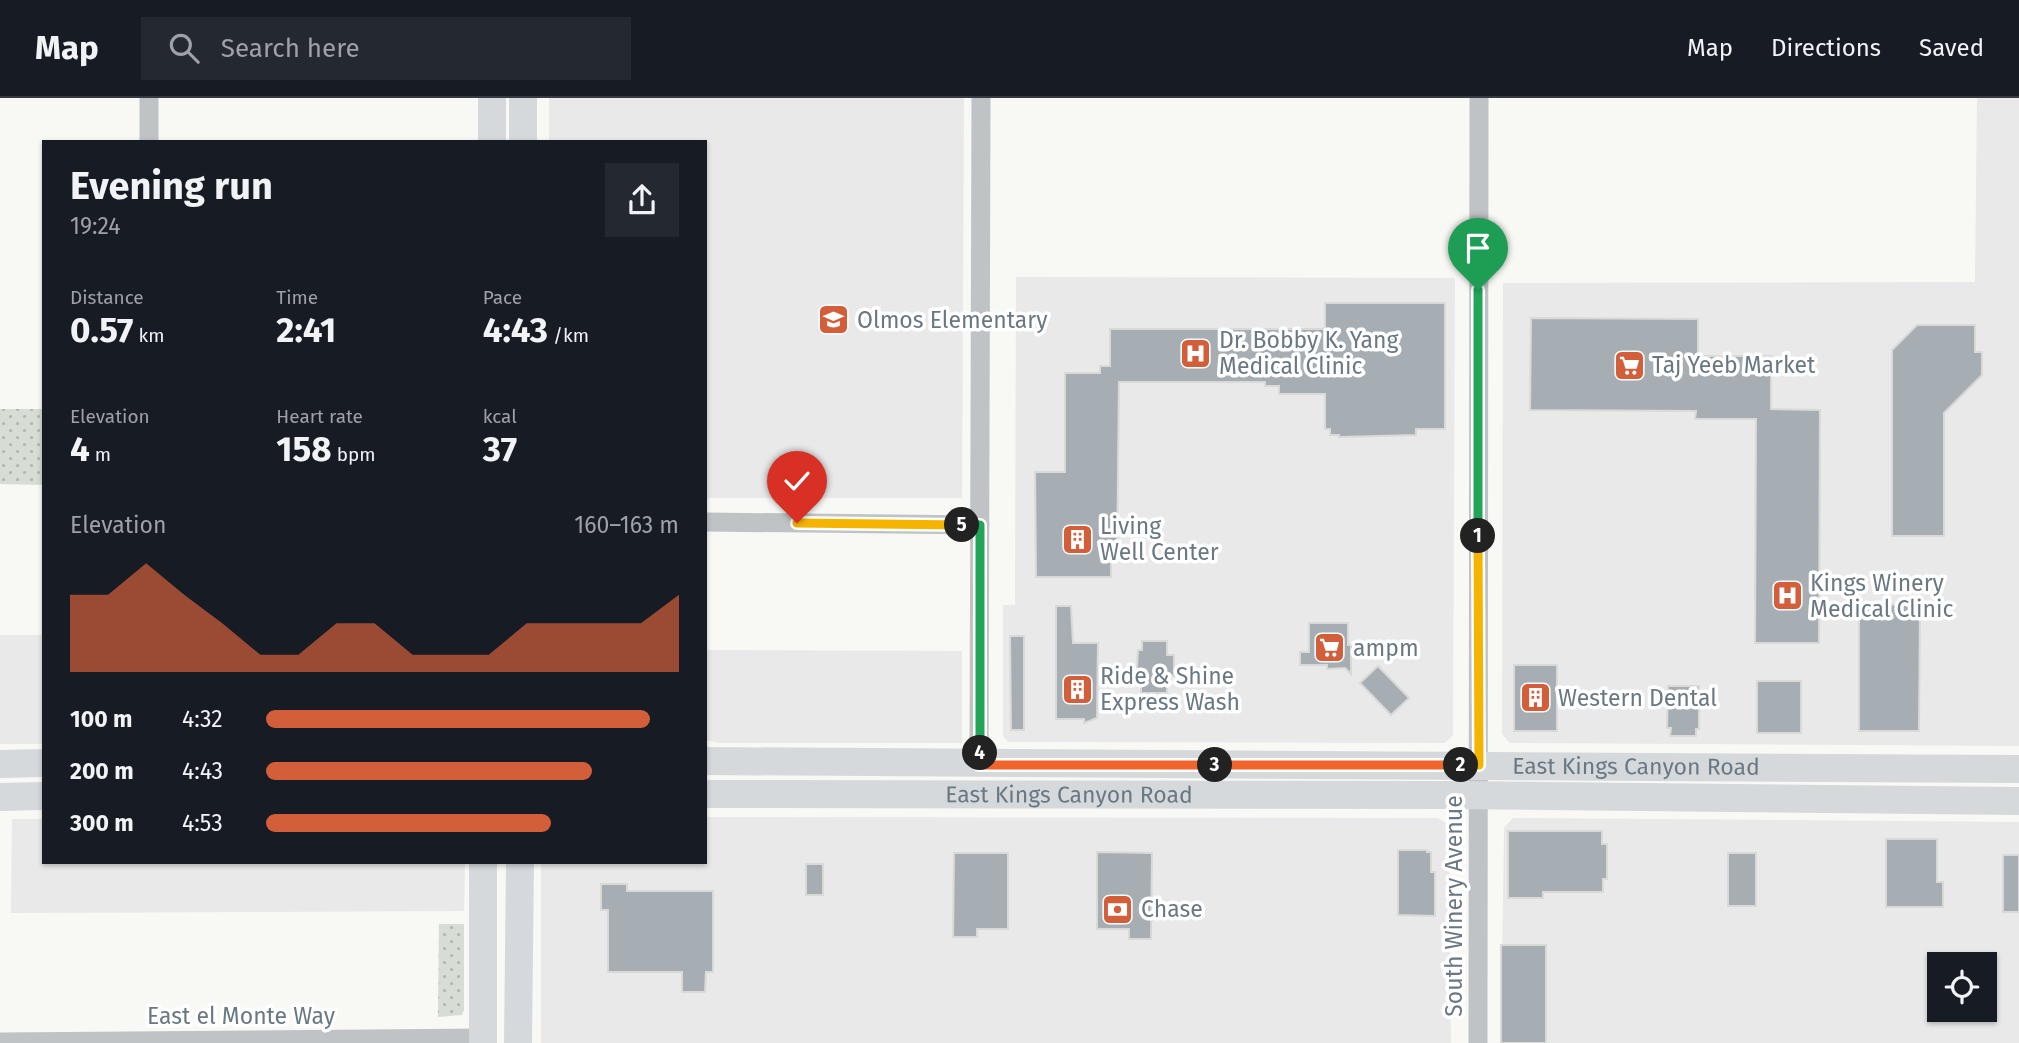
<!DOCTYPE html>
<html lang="en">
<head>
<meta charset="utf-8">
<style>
	body { margin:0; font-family:"Fira Sans",sans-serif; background:#242831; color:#f1f3f6; height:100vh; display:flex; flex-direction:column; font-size:26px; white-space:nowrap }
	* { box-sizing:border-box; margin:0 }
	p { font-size:23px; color:#9ea1a6 }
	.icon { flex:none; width:38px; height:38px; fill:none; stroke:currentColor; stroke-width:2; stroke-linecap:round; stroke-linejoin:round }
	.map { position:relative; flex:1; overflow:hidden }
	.details { position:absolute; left:42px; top:42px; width:665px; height:724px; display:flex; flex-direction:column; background:#171b24; border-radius:0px; box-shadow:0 2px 5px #0004 }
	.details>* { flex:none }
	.controls { position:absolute; left:1927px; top:854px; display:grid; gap:14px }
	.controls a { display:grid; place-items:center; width:70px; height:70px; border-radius:0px; background:#171b24; box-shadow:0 2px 5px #0004; font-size:35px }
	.pin { position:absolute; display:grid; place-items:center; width:60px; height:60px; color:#fff; margin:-72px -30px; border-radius:50% 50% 50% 0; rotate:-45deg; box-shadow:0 0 7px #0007 }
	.pin .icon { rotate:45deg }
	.km { position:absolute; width:35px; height:35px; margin:-18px; border-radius:50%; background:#222; color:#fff; font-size:19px; line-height:35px; text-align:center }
	.round { display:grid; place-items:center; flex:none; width:74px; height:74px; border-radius:0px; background:#242831 }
	.summary { display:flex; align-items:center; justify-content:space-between; height:119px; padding:0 28px }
	h1 { font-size:38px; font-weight:700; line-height:52px }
	.figures { display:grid; grid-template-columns:repeat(3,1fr); gap:10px; height:119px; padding:7px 28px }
	.figures div { display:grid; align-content:center }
	.figures b { font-size:35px; font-weight:700 }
	.figures small { font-size:19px; font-weight:400 }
	.figures p { font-size:19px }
	.chart { height:196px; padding:14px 28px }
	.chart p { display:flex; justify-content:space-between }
	.chart svg { width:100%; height:126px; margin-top:7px; fill:#d35e3a; opacity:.7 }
	ul { padding:0 28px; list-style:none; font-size:23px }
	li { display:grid; grid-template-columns:112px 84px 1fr; align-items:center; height:52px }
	li i { height:18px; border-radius:9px; background:#d35e3a }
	header { display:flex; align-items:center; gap:42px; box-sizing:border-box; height:98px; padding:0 35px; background:#171b24; border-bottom:2px solid #363941 }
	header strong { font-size:33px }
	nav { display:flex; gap:38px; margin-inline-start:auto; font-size:24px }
	.search { width:490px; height:63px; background:#242831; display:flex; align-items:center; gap:18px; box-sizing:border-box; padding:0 24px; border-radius:0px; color:#9ea1a6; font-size:26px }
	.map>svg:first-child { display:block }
</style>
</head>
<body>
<header>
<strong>Map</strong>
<div class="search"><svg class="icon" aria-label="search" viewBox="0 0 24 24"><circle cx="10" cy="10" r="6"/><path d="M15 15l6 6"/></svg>Search here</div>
<nav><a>Map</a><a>Directions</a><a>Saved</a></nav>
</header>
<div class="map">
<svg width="2019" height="945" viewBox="0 0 2019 945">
	<defs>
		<pattern id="grass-dots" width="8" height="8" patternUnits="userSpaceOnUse" patternTransform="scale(1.75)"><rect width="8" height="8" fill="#d7dcd5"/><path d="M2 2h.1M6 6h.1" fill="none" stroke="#b2b7b2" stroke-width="1.8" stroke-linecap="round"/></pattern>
	</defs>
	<rect width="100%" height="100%" fill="#f8f8f5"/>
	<g fill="#e8e9e8" fill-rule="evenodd">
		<polygon points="549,0 964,0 962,400 705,400 705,44 549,44"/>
		<polygon points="1977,0 2019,0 2019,648 1510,645 1502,636 1503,185 1975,184"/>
		<polygon points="1016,179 1455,180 1453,637 1445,645 1008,644 1003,638 1003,507 1015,507"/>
		<rect x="0" y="537" width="44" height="109"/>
		<polygon points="705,552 962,553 962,645 719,645 705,642"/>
		<polygon points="705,719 1438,720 1448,727 1449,738 1451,945 541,945 541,765 705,765"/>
		<path d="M 1513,720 L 2019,724 L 2019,945 L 1501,945 L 1504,730 ZM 1939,866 L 1984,866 L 1984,912 L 1939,912 Z"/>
		<polygon points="12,721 44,721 44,765 465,765 464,813 11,815"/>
	</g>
	<g fill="url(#grass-dots)">
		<polygon points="0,311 44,311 44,387 0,386"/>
		<polygon points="439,826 464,826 464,912 462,917 438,919"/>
	</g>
	<g fill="#a7aeb3" stroke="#d9d9d8" stroke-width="2">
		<polygon points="1325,205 1445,205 1445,331 1416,331 1416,337 1339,339 1339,337 1330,337 1330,331 1325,331 1325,296 1279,296 1279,288 1265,288 1265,284 1119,284 1117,464 1111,464 1111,479 1036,479 1035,374 1065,374 1065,275 1100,275 1100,268 1110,268 1110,231 1325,231"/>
		<polygon points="1531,220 1698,221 1698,258 1771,258 1771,311 1820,312 1819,545 1755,545 1756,321 1695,321 1696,313 1530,312"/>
		<polygon points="1917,227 1975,227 1975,254 1982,254 1982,277 1944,315 1944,438 1892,438 1892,252"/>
		<polygon points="1859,506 1920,507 1919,633 1859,633"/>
		<polygon points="1056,508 1071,508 1073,545 1098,545 1097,620 1084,625 1084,621 1056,621"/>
		<polygon points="1309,525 1348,525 1348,547 1351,547 1351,576 1345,570 1327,571 1327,567 1300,567 1300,554 1309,554"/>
		<polygon points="1010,538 1024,538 1024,632 1011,632"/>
		<polygon points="1142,543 1167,543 1167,557 1174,557 1174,578 1167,578 1167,595 1141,595 1141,578 1139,578 1137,569 1138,552 1142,552"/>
		<rect x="1514" y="567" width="43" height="66"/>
		<polygon points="1378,568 1409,600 1391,617 1360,585"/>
		<rect x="1757" y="583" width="44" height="52"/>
		<polygon points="1668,588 1699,588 1699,631 1696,631 1696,638 1670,638 1671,630 1667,630"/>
		<polygon points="1508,733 1602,733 1602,746 1607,746 1607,781 1603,781 1603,794 1543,794 1543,800 1508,800"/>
		<polygon points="1886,741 1937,741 1937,784 1943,784 1943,809 1886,809"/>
		<polygon points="1398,752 1427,752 1427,754 1431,754 1431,774 1435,774 1435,818 1398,817"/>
		<polygon points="1097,754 1152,755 1151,841 1129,841 1129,831 1097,831"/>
		<polygon points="954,755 1008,755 1008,831 977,831 977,839 953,839"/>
		<rect x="1728" y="755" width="28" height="53"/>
		<rect x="2003" y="757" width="16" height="57"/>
		<rect x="806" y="766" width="17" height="31"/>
		<polygon points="601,786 627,786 627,793 713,793 713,874 706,874 705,894 682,894 682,874 608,874 608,812 601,812"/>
		<rect x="1501" y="847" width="45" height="98"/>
	</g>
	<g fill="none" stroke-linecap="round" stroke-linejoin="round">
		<g stroke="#bfc3c6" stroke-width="19">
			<polyline points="149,44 149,0"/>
			<polyline points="705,424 980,427"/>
			<polyline points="979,667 981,0"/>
			<polyline points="0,944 483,940"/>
			<polyline points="1478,945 1479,0"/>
		</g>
		<g stroke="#d5d9dc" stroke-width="28">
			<polyline points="523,0 523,44"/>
			<polyline points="492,44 492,0"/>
			<path id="s1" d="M 705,663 C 1143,669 1581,666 2019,671"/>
			<polyline points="0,666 44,665"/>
			<path id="s2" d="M 705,696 L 1449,697 L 2019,703"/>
			<polyline points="0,699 44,698"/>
			<polyline points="483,945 483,765"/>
			<polyline points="518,945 520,765"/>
		</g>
	</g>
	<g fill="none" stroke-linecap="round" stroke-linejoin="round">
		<defs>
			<polyline id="split-1" points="1478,438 1478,192"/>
			<polyline id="split-2" points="1461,667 1479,667 1478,438"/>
			<polyline id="split-3" points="1215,667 1461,667"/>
			<polyline id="split-4" points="980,655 979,667 1215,667"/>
			<polyline id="split-5" points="962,427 980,427 980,655"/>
			<polyline id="split-6" points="797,425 962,427"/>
		</defs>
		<use href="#split-1" stroke="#fff" stroke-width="14"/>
		<use href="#split-2" stroke="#fff" stroke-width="14"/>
		<use href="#split-3" stroke="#fff" stroke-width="14"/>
		<use href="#split-4" stroke="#fff" stroke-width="14"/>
		<use href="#split-5" stroke="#fff" stroke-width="14"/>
		<use href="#split-6" stroke="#fff" stroke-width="14"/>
		<use href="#split-1" stroke="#22a559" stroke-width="9"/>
		<use href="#split-2" stroke="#f5b400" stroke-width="9"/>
		<use href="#split-3" stroke="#f0652b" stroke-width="9"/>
		<use href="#split-4" stroke="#f0652b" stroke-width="9"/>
		<use href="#split-5" stroke="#22a559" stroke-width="9"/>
		<use href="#split-6" stroke="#f5b400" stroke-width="9"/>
	</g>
	<defs>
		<symbol id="school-square" viewBox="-11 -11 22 22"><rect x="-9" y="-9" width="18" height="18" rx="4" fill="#d35e3a" stroke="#fff"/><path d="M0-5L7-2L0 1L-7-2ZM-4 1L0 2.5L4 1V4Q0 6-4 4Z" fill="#fff"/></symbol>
		<symbol id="hospital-square" viewBox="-11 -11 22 22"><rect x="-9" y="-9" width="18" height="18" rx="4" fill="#d35e3a" stroke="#fff"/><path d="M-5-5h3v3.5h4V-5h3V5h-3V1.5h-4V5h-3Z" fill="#fff"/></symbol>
		<symbol id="supermarket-square" viewBox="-11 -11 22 22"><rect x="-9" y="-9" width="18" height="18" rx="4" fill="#d35e3a" stroke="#fff"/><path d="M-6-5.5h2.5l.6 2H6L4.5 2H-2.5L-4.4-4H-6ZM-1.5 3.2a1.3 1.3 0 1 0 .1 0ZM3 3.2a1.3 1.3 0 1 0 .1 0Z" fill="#fff"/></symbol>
		<symbol id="building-square" viewBox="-11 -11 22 22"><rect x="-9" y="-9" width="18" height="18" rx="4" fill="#d35e3a" stroke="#fff"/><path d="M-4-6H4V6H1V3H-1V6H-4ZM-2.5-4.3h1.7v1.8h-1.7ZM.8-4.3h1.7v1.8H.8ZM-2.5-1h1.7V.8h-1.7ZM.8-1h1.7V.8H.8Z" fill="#fff"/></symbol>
		<symbol id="bank-square" viewBox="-11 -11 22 22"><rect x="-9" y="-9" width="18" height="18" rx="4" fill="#d35e3a" stroke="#fff"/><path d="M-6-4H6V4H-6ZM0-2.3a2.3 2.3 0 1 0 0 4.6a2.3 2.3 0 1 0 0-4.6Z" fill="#fff"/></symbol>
	</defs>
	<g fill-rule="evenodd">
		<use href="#school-square" x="816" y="204" width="35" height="35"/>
		<use href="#hospital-square" x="1178" y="238" width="35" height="35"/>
		<use href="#supermarket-square" x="1612" y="250" width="35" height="35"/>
		<use href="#building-square" x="1060" y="424" width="35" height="35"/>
		<use href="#hospital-square" x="1770" y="480" width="35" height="35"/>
		<use href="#supermarket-square" x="1312" y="532" width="35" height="35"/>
		<use href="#building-square" x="1060" y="574" width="35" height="35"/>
		<use href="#building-square" x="1518" y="582" width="35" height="35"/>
		<use href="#bank-square" x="1100" y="794" width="35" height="35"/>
	</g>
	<g text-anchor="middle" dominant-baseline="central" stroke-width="7" stroke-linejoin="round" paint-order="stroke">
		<g font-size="23" fill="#697883" stroke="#fff" text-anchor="start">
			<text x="857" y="222">Olmos Elementary</text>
			<text x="1219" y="242">Dr. Bobby K. Yang<tspan x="1219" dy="26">Medical Clinic</tspan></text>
			<text x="1652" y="267">Taj Yeeb Market</text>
			<text x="1100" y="428">Living<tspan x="1100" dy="26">Well Center</tspan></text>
			<text x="1810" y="485">Kings Winery<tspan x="1810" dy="26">Medical Clinic</tspan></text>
			<text x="1353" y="550">ampm</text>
			<text x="1100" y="578">Ride &amp; Shine<tspan x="1100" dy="26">Express Wash</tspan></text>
			<text x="1558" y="600">Western Dental</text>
			<text x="1141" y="811">Chase</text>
		</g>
		<g font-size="23" fill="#697883" stroke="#fff">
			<text stroke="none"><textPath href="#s1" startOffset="931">East Kings Canyon Road</textPath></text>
			<text stroke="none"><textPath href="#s2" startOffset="364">East Kings Canyon Road</textPath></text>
			<text transform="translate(1454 808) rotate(-90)">South Winery Avenue</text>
			<text x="241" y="918">East el Monte Way</text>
		</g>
	</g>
</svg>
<div class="controls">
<a><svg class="icon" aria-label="locate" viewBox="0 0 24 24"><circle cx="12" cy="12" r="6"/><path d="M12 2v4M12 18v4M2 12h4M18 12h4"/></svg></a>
</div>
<div class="pin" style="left:1478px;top:192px;background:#1e9e55"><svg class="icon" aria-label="arrive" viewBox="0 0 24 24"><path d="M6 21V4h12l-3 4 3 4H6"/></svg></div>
<div class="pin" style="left:797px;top:425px;background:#d93025"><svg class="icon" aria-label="check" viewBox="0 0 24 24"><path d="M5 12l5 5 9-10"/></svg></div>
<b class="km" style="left:1478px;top:438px">1</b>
<b class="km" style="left:1461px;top:667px">2</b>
<b class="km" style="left:1215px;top:667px">3</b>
<b class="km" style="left:980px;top:655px">4</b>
<b class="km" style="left:962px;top:427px">5</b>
<section class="details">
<div class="summary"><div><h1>Evening run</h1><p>19:24</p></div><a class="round"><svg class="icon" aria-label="share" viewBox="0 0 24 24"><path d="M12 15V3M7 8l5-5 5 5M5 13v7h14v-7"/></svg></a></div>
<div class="figures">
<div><p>Distance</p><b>0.57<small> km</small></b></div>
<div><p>Time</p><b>2:41</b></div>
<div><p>Pace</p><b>4:43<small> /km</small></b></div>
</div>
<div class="figures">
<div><p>Elevation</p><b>4<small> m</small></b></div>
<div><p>Heart rate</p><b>158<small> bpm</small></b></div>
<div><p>kcal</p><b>37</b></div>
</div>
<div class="chart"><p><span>Elevation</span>160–163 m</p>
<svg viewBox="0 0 160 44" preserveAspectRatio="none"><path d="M0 44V17L10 17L20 6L30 17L40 27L50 38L60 38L70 27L80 27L90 38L100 38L110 38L120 27L130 27L140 27L150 27L160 17V44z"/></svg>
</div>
<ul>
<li><b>100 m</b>4:32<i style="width:93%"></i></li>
<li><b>200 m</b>4:43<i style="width:79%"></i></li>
<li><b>300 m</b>4:53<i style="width:69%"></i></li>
</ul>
</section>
</div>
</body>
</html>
